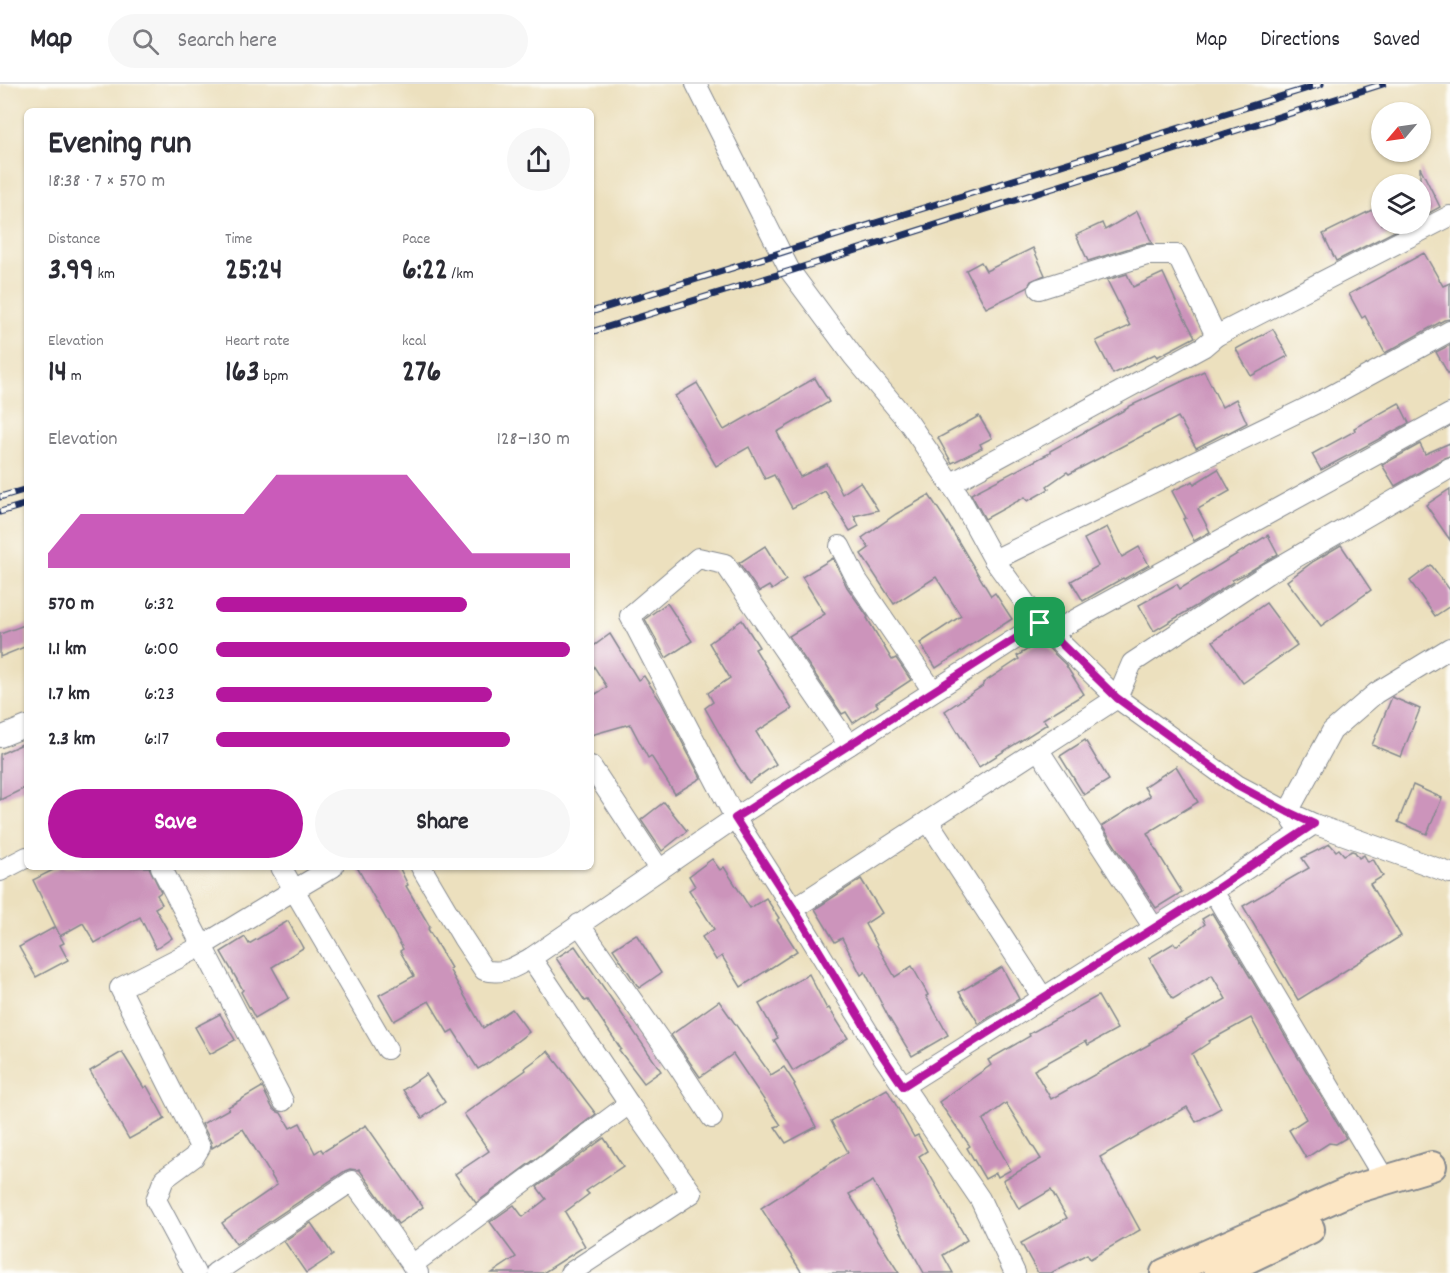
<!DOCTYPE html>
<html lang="en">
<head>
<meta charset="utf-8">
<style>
	body { margin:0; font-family:Dekko,sans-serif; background:#f7f7f7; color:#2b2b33; height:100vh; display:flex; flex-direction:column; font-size:22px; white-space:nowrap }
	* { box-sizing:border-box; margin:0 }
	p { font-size:20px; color:#7c7c81 }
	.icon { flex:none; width:33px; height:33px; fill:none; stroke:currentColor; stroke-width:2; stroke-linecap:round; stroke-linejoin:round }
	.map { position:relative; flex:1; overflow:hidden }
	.panel { position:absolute; left:24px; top:24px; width:570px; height:762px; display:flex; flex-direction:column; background:#fff; border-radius:9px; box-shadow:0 2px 4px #0004 }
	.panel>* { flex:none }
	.needle { width:39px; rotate:241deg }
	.tools { position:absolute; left:1371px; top:18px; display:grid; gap:12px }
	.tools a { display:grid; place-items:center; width:60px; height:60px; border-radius:50%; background:#fff; box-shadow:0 2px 4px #0004; font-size:30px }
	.pin { position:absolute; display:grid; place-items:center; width:51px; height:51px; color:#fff; margin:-26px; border-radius:12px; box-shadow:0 3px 9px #0006 }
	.round { display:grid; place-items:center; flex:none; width:63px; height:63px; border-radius:32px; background:#f7f7f7 }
	.overview { display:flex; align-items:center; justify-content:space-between; height:102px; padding:0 24px }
	h1 { font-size:33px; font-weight:700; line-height:45px }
	.stats { display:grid; grid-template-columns:repeat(3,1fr); gap:9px; height:102px; padding:6px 24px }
	.stats div { display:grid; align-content:center }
	.stats b { font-size:30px; font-weight:700 }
	.stats small { font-size:16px; font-weight:400 }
	.stats p { font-size:16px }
	.chart { height:168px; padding:12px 24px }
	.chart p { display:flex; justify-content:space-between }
	.chart svg { width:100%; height:108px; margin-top:6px; fill:#b5179e; opacity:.7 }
	.cta { display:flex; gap:12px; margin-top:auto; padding:12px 24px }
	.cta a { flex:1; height:69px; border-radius:36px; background:#b5179e; color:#fff; font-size:24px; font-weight:700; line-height:69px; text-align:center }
	.cta a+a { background:#f7f7f7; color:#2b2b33 }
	ul { padding:0 24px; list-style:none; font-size:20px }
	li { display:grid; grid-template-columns:96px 72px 1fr; align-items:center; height:45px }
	li i { height:15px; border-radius:8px; background:#b5179e }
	header { display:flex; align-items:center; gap:36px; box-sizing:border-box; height:84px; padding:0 30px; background:#fff; border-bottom:2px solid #e1e1e2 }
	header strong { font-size:28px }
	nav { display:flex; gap:33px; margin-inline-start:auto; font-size:21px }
	.search { width:420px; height:54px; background:#f7f7f7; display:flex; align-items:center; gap:15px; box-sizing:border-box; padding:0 21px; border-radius:33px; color:#7c7c81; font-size:22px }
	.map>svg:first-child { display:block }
</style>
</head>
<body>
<header>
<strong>Map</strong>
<div class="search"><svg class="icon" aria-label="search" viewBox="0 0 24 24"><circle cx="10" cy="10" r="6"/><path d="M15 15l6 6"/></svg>Search here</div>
<nav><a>Map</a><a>Directions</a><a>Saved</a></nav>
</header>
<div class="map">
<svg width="1450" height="1189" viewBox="0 0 1450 1189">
	<rect width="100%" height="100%" fill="#fdfcf7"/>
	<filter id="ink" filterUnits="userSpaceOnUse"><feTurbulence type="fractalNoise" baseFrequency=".0167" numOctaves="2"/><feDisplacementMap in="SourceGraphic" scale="12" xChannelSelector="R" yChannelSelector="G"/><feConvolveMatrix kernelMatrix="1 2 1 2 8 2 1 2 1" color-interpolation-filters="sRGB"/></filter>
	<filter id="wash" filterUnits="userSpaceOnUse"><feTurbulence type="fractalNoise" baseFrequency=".008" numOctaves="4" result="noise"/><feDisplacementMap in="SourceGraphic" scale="24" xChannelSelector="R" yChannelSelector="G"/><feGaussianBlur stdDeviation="1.35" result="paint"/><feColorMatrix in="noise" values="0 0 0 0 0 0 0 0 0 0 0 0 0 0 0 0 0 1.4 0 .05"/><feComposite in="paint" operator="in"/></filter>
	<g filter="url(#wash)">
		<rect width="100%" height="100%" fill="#ece0be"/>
		<g id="blocks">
			<g fill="#cc94bb">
				<polygon points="1420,83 1440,123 1420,134"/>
				<polygon points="1382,121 1382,140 1409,140 1336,177 1323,150"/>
				<polygon points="1137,127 1152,159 1143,160 1088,177 1076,151 1102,139 1105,146"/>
				<polygon points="1033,164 1045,191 1031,197 1027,204 986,224 966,186 981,178 986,187"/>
				<polygon points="1424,169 1443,202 1450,199 1450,235 1444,236 1385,269 1365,232 1362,234 1349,210"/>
				<polygon points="1163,189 1177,220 1195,253 1157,273 1155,270 1113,290 1096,257 1130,242 1107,196 1127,190 1133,203"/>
				<polygon points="1273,245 1288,272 1251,292 1236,265"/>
				<polygon points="1450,261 1450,293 1436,268"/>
				<polygon points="1204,287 1222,323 1236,315 1247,339 1228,349 1227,348 1196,364 1178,333 1069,390 1067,388 1047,402 1049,405 1028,417 1025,413 985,435 971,410 1050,369 1050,367 1128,324 1128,323"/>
				<polygon points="815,294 829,318 777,348 800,393 827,380 842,410 860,398 878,426 854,432 859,442 850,447 825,407 792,424 774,391 765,395 749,363 716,382 675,312 697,299 724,346"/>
				<polygon points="1399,319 1409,339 1321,386 1312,370 1355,347 1354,344"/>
				<polygon points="979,332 992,354 980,360 982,364 952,379 938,354"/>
				<polygon points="1450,359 1450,372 1444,374 1395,402 1382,381 1420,360 1425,370"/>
				<polygon points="1218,385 1230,407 1198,425 1210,448 1194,457 1183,435 1186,434 1172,407 1193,397 1194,400"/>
				<polygon points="1450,405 1450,456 1426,421"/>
				<polygon points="929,411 945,435 991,512 995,509 1012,535 936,584 920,559 961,532 936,493 894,520 861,470 869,464 862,454 896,430"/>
				<polygon points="1107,443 1122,473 1139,463 1149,481 1124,495 1123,494 1083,517 1071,497 1098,482 1084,455"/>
				<polygon points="1268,451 1278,470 1245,490 1232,496 1233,498 1201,519 1154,547 1139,521 1177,500 1180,505"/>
				<polygon points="1341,461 1371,506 1321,542 1287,497 1314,477"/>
				<polygon points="765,462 786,496 772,506 769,502 759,508 739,479"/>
				<polygon points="833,474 847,503 868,533 867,534 892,576 896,574 911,596 876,619 878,622 853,639 846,628 842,630 789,552 825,530 802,493"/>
				<polygon points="1431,481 1450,506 1450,522 1435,532 1410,497"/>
				<polygon points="667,519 692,557 666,574 645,535"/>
				<polygon points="1266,519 1297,561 1243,599 1213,557"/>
				<polygon points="742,536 759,563 755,565 792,625 756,648 776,680 749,699 735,677 705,624 713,618 708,609 730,594 709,559"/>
				<polygon points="27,540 27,562 0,573 0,550"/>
				<polygon points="610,550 638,596 644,592 661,618 701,694 675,710 651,672 648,674 630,640 591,651 591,613 607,603 591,578 591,564"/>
				<polygon points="1041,557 1065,580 1084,610 1043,635 1047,640 979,683 945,627 984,601 983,599 1019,575 1017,572"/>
				<polygon points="1392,613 1420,625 1401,673 1372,661"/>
				<polygon points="1085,656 1109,696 1084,711 1060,672"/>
				<polygon points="27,658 27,703 0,716 0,670"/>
				<polygon points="1176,682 1198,718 1147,749 1154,761 1153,761 1182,808 1156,824 1102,742 1150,712 1144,703"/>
				<polygon points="1413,701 1442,714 1427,750 1398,738"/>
				<polygon points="664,718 687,747 662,767 641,736"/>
				<polygon points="1330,760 1336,767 1339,765 1344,771 1352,767 1355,768 1359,774 1364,771 1368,778 1373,775 1383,792 1370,800 1401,852 1298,916 1243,822 1309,784 1302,774"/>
				<polygon points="712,775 720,786 724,783 750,824 766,814 779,834 777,836 797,867 741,903 722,872 716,876 702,853 714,845 689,806 695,802 689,792"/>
				<polygon points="59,783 149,783 161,808 157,811 162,820 155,824 172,854 156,865 140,833 95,859 83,839 60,852 33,796"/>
				<polygon points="357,783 399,783 408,801 406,802 430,843 428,845 451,884 449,885 483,944 512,925 529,948 490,978 478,985 453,946 448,949 429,917 394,937 379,911 414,892 400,867 403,865"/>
				<polygon points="861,795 882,829 865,840 895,893 912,882 928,911 926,912 948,951 912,972 889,934 865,888 861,891 842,854 835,858 815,825"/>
				<polygon points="1212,829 1346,1054 1336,1060 1329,1059 1306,1074 1289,1046 1306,1035 1251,934 1209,957 1210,958 1192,970 1221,1024 1196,1038 1187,1023 1100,1073 1140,1146 1090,1175 1087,1170 1051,1189 1038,1189 1021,1159 1067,1134 1051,1106 1019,1125 1003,1096 1041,1075 1006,1019 983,1036 1011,1086 998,1093 996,1089 985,1095 967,1064 970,1062 939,1018 991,981 988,976 1030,952 1029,950 1098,912 1117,945 1088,961 1086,957 1034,986 1051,1015 1150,960 1149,959 1162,951 1226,915 1212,891 1173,915 1149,874 1174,859 1176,862 1205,840 1202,835"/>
				<polygon points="288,837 303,864 272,883 289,914 255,934 241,908 243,906 221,868 245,853 249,860"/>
				<polygon points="55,843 64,859 60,861 68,876 36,893 19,863"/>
				<polygon points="636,850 661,889 639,904 613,865"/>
				<polygon points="575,862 661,987 644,999 619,966 621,965 588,916 585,917 556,874"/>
				<polygon points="1002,883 1019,915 979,940 959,908"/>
				<polygon points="809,890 827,925 829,924 848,954 793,987 774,956 778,954 759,920"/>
				<polygon points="719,917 771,991 784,983 795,1000 794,1001 816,1043 786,1059 775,1043 781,1041 733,970 700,993 671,951"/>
				<polygon points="220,930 235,956 210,970 195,943"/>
				<polygon points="548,967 596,1030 476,1119 455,1090 489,1067 464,1030 526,986 525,984"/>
				<polygon points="122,968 144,1004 147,1002 165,1035 129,1055 90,987"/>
				<polygon points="426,990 445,1018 422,1034 403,1006"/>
				<polygon points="262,1003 272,1023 276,1027 281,1029 290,1044 300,1039 315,1069 321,1065 323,1068 366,1041 423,1123 398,1140 359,1085 357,1086 350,1085 345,1087 236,1160 222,1139 277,1101 243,1045 212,1064 211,1058 202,1040 229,1025 228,1023"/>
				<polygon points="887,1005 914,1053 918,1051 927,1067 919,1072 967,1156 943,1171 953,1189 924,1189 873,1097 849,1110 899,1189 802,1189 761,1124 848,1068 831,1037"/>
				<polygon points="604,1054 623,1082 586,1107 589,1110 565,1128 585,1162 543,1189 492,1189 516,1173 490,1138 514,1121 523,1133 546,1115 537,1103"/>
				<polygon points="311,1139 333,1171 306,1189 284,1157"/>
			</g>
		</g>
	</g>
	<g filter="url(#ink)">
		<use href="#blocks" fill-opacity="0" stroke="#84888e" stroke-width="1.5"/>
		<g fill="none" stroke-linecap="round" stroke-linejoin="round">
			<defs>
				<g id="street">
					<polyline points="696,0 790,187 853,272 909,339 959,412 994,476 1040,539 1117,614 1237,701 1288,728 1314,740 1450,789"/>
					<polyline points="1039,205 1147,171 1177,171 1216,252"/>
					<polyline points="950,400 1203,263 1216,252 1450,132"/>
					<polyline points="840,462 857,496 933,607"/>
					<polyline points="994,476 1327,314 1450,247"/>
					<polyline points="1051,549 1450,330"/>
					<polyline points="0,653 27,642"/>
					<polyline points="1038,665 1154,844"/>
					<polyline points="591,682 659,785"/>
					<polyline points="928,737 1043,914"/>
					<polyline points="1294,739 1288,728 1332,647 1376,609 1450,564"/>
					<polyline points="161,783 283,1017"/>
					<polyline points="281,783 294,806 333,783"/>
					<path d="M 421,783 L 463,854 L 484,886 C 505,891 514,883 531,874 L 735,734 L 1040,539"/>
					<polyline points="0,787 27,773"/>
					<polyline points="1213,807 1385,1096"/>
					<polyline points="793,825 735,734 630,532 698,474 725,480 849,661"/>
					<polyline points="579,840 678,982 712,1034"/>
					<polyline points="531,874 629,1020 692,1109 570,1189"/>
					<polyline points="903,1002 1213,807 1314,740"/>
					<polyline points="412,1181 629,1020"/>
					<polyline points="195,1189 156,1116 164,1095 194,1073 200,1063 120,904 202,862 294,806 387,965"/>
					<polyline points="215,1189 352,1097 372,1124 418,1189"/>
					<polyline points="1015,1189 980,1115 882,971 793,825 1117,614 1132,579 1267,490 1450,384"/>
				</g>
				<g id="secondary">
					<polyline points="1165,1189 1352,1106 1432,1082"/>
					<polyline points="1218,1189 1310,1145"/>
				</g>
			</defs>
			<use href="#street" stroke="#84888e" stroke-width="22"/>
			<use href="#secondary" stroke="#84888e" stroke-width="32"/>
			<use href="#street" stroke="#fff" stroke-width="20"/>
			<use href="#secondary" stroke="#fce6c4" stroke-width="28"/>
			<defs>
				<g id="rail">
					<polyline points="591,228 1321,0"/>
					<polyline points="591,248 790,187 1383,0"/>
					<polyline points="0,413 27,405"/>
					<polyline points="0,428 27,420"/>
				</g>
			</defs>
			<use href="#rail" stroke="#1b2f5e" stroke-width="7"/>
			<use href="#rail" stroke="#fdfcf7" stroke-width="4.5" stroke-dasharray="14" stroke-linecap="butt"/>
		</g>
	</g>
	<g fill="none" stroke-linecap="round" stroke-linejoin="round" filter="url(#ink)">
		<defs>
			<polygon id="route" points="1040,539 1117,614 1237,701 1288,728 1314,740 1213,807 903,1002 882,971 794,825 735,734"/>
		</defs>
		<use href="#route" stroke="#fff" stroke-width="12"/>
		<use href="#route" stroke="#b5179e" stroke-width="8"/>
	</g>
</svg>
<div class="tools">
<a><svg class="needle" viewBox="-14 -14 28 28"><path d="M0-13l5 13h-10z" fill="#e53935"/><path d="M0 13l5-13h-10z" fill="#7c7c81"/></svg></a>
<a><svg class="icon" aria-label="layers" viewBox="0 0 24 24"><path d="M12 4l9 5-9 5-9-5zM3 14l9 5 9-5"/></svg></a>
</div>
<div class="pin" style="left:1040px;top:539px;background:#1e9e55"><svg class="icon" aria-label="arrive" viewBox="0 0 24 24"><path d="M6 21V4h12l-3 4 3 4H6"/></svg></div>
<section class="panel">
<div class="overview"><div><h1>Evening run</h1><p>18:38 · 7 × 570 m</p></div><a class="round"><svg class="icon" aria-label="share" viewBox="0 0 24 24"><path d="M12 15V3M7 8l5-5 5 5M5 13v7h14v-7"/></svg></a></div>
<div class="stats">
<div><p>Distance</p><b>3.99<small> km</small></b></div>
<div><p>Time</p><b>25:24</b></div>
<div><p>Pace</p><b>6:22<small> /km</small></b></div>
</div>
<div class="stats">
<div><p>Elevation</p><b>14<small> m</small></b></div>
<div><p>Heart rate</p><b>163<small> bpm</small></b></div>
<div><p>kcal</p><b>276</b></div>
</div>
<div class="chart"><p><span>Elevation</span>128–130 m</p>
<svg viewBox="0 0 160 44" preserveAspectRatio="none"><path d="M0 44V38L10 22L20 22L30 22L40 22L50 22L60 22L70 6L80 6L90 6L100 6L110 6L120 22L130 38L140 38L150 38L160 38V44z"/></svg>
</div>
<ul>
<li><b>570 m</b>6:32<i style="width:71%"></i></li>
<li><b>1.1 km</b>6:00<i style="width:100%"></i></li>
<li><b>1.7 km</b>6:23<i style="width:78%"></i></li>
<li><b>2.3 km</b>6:17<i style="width:83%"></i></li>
</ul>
<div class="cta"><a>Save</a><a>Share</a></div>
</section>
</div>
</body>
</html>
